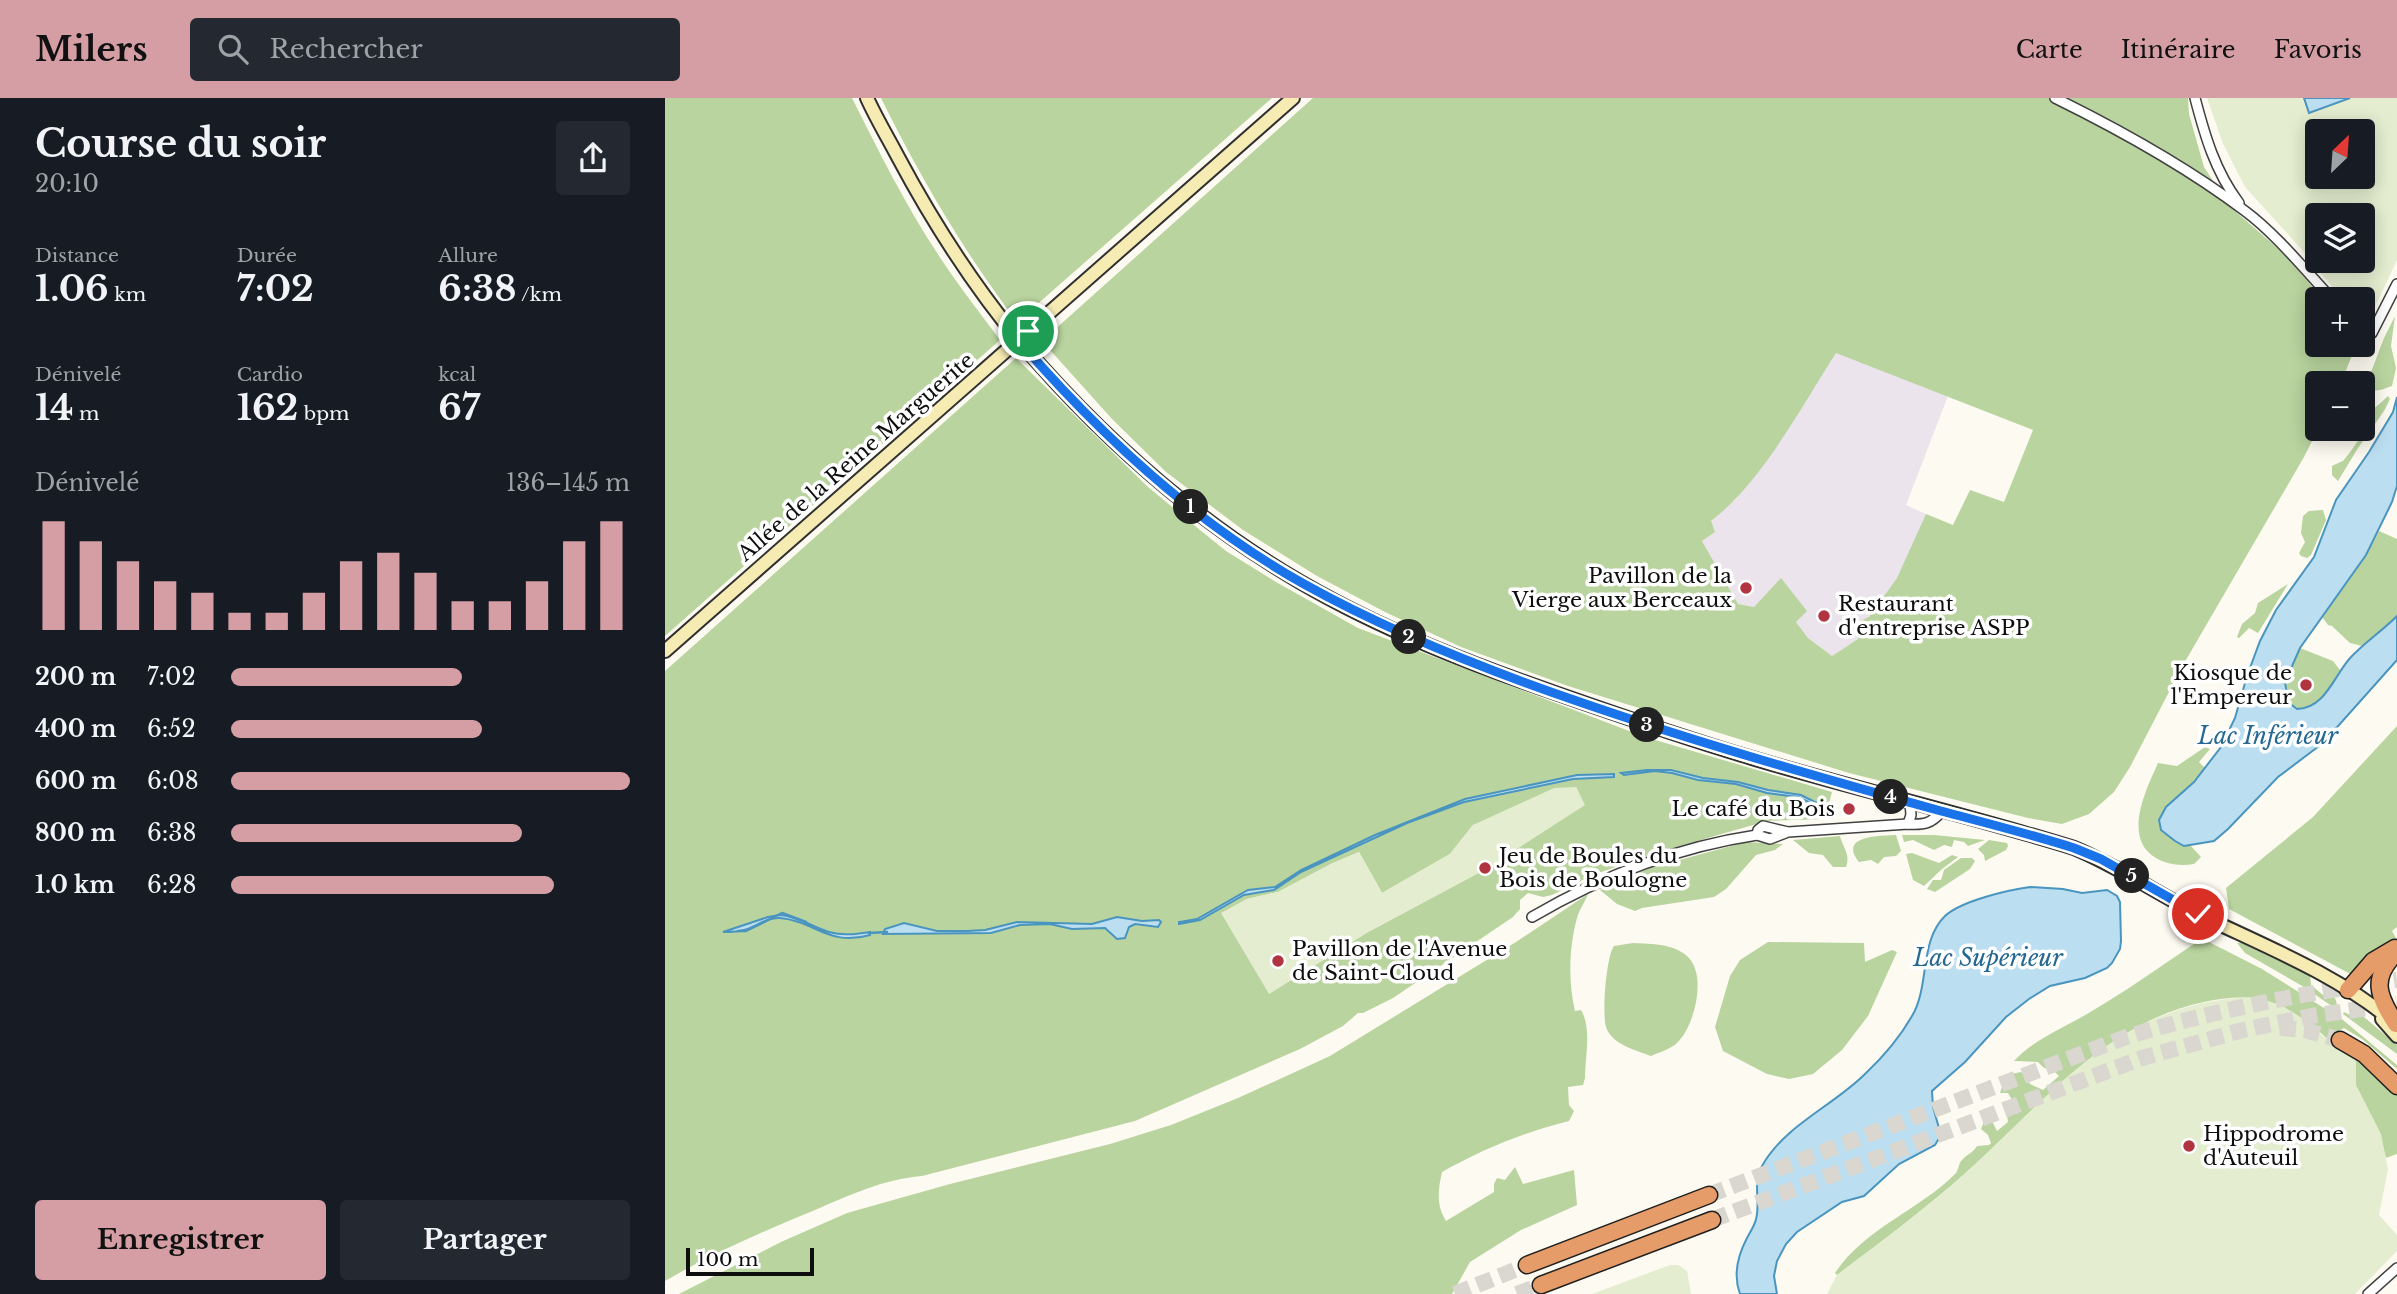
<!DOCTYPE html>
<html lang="fr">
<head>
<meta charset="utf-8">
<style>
	body { margin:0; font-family:"Libre Baskerville",serif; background:#242831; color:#f1f3f6; height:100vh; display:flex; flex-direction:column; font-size:26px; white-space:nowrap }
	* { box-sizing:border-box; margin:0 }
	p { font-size:23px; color:#9ea1a6 }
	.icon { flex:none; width:38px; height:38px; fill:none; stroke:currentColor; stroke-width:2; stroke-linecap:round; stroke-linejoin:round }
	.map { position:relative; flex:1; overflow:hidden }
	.drawer { display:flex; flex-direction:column; background:#171b24; width:665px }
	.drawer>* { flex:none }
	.needle { width:46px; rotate:25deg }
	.buttons { position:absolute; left:1640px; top:21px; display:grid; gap:14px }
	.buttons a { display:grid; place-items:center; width:70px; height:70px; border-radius:7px; background:#171b24; box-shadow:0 4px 18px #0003; font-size:35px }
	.scale { position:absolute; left:21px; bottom:18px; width:128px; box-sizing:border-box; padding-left:7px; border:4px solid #0e0e0e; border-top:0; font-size:19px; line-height:24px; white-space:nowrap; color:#0e0e0e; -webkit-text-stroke:5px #fff; paint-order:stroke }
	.pin { position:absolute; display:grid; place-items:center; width:60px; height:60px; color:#fff; margin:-30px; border:4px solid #fff; border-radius:50%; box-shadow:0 2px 7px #0007 }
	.km { position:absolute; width:35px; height:35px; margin:-18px; border-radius:50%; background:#222; color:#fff; font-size:19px; line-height:35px; text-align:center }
	.round { display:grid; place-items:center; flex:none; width:74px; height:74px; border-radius:7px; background:#242831 }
	.headline { display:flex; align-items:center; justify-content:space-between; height:119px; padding:0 35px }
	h1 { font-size:38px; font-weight:700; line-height:52px }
	.metrics { display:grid; grid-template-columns:repeat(3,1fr); gap:10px; height:119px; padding:7px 35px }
	.metrics div { display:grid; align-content:center }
	.metrics b { font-size:35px; font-weight:700 }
	.metrics small { font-size:19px; font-weight:400 }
	.metrics p { font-size:19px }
	.chart { height:196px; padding:14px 35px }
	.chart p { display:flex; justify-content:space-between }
	.chart svg { width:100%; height:126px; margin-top:7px; stroke:#d49ea4; stroke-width:6 }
	.action { display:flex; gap:14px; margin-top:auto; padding:14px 35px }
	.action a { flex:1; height:80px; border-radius:7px; background:#d49ea4; color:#111; font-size:28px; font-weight:700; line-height:80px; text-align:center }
	.action a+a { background:#242831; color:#f1f3f6 }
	ul { padding:0 35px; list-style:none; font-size:23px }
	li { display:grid; grid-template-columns:112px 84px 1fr; align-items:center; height:52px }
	li i { height:18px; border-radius:9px; background:#d49ea4 }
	header { display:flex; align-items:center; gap:42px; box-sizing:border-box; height:98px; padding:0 35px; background:#d49ea4; color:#111 }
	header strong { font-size:33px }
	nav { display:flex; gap:38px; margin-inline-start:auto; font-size:24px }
	.search { width:490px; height:63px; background:#242831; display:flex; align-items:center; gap:18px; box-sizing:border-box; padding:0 24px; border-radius:7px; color:#9ea1a6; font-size:26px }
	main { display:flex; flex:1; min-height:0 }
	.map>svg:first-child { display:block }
</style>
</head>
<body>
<header>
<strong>Milers</strong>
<div class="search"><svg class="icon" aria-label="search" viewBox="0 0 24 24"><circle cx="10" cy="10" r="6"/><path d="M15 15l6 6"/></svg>Rechercher</div>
<nav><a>Carte</a><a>Itinéraire</a><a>Favoris</a></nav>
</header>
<main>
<section class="drawer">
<div class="headline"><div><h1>Course du soir</h1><p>20:10</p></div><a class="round"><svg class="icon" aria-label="share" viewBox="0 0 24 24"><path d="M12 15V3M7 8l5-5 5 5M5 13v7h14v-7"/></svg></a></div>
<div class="metrics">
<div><p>Distance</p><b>1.06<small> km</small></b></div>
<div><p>Durée</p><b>7:02</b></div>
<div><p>Allure</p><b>6:38<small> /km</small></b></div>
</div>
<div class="metrics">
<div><p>Dénivelé</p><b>14<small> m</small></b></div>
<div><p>Cardio</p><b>162<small> bpm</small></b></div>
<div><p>kcal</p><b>67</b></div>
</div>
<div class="chart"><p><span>Dénivelé</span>136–145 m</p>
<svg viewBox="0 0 160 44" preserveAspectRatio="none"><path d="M5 44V6M15 44V13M25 44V20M35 44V27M45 44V31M55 44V38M65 44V38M75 44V31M85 44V20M95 44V17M105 44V24M115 44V34M125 44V34M135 44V27M145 44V13M155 44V6"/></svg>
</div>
<ul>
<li><b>200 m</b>7:02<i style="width:58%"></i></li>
<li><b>400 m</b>6:52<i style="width:63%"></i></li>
<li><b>600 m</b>6:08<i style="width:100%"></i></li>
<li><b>800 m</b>6:38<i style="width:73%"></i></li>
<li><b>1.0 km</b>6:28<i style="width:81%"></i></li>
</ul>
<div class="action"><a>Enregistrer</a><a>Partager</a></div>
</section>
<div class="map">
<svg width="1732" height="1196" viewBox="0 0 1732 1196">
	<rect width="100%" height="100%" fill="#fdfbf1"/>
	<polygon fill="#ebe4ec" points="1171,254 1283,298 1241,407 1261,416 1247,451 1232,480 1204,520 1193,541 1167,558 1143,540 1131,524 1116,481 1089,509 1073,506 1037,443 1050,434 1045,424 1072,400 1094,371"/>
	<g fill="#b9d49f" fill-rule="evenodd">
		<path d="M 0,0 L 187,0 C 217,60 248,122 287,177 C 302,199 319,220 335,242 L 0,538 Z"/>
		<path d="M 216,0 L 607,0 L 352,224 C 299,154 255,79 216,0 Z"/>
		<path d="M 648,0 L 1523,0 L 1524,16 L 1539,69 L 1564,108 L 1616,153 L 1658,201 L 1652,201 L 1652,247 L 1691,247 L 1676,285 L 1652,285 L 1653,331 L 1639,359 L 1518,567 L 1465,669 L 1449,694 L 1424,716 L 1397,726 L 1363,720 L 1184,675 L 903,588 L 796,549 L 720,514 L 652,478 L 578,432 L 501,374 L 447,321 L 377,243 ZM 1171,255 L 1368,332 L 1339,404 L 1305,392 L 1288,427 L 1261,416 L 1232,480 L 1204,519 L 1195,523 L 1193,541 L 1167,558 L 1143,540 L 1131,524 L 1142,513 L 1116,480 L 1089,509 L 1073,506 L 1037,443 L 1050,434 L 1046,423 C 1097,384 1136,309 1171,255 Z"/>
		<path d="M 1730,218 L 1726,248 L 1731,270 L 1727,288 C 1718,291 1709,296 1700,290 L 1719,240 Z"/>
		<path d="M 351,260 L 483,389 L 535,432 L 561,453 L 611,484 L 693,530 L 980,639 L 1167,694 L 1160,721 L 1102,723 L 987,756 L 928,777 L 887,797 L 878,799 L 863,795 L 855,802 L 855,811 L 848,819 L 728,900 L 698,915 L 693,915 L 678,928 L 635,951 L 470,1023 L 257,1078 C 219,1081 185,1097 150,1112 C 99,1133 48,1155 0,1183 L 0,573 ZM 911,689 L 919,707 L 819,772 L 705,833 L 564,826 L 557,815 L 582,801 L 613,794 L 666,766 L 694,754 L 717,795 L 785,756 L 808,727 Z"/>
		<path d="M 1723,298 L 1725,301 L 1719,313 L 1693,350 L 1673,383 L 1667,377 L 1667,368 C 1669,367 1677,363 1678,363 C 1682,359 1701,332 1703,327 L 1698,323 L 1698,311 C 1709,314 1715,305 1723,298 Z"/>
		<polygon points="1658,412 1661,422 1646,457 1642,460 1636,458 1634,455 1640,444 1636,435 1638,418 1644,413"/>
		<polygon points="1714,433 1732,441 1732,518 1697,548 1685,545 1667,528 1663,527 1657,519 1701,457"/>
		<polygon points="1623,486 1593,535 1584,530 1574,540 1572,539 1577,526 1590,515 1593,505"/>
		<path d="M 1635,550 L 1668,563 L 1675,572 C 1665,589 1654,610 1632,611 L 1623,604 L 1620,584 Z"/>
		<polygon points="1732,628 1732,829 1727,833 1732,842 1712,854 1689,878 1564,811 1561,790 1648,719"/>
		<path d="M 1540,649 L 1545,651 L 1534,664 L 1540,670 L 1529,684 L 1501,709 L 1496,732 L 1519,748 L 1525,747 L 1536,759 L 1529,766 C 1515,768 1503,767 1491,760 C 1457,740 1481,692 1493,665 L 1512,668 Z"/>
		<path d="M 1231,737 L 1236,753 L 1231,758 L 1219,759 L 1213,766 L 1206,762 L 1194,764 C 1173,737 1215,738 1231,737 Z"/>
		<polygon points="1237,737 1269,737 1320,742 1303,748 1299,744 1289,742 1287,749 1279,747 1269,752 1248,742 1239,744"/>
		<path d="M 1175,738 C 1178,750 1186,757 1181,769 L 1168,769 L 1158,757 L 1144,755 L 1128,742 Z"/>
		<polygon points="1324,742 1342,745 1343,748 1341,752 1320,763 1319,757 1313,751"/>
		<polygon points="1081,744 1118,746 1110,752 1091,757 1061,791 1049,799 977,810 970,813 952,806 935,792 966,775"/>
		<polygon points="1247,755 1274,765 1287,757 1293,759 1277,771 1259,788 1248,782 1241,756"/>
		<polygon points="1296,760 1307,760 1310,763 1305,771 1270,794 1262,791 1268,782 1276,782 1279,772"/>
		<path d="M 923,796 C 920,804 914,812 912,820 C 904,849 903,884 910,913 L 916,912 C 927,930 920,959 920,980 L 918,987 L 903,989 L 904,1007 L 909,1013 L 904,1023 C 859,1034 818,1051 777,1074 C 773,1092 771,1107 781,1123 L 829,1094 L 829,1086 L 832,1080 L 840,1082 L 850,1069 L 858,1086 L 909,1072 L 912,1107 L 856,1132 L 805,1164 L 787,1196 L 14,1196 L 116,1144 L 182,1115 L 285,1086 L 445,1046 L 506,1027 L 573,1000 L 665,958 L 851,844 Z"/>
		<polygon points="1103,844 1199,845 1200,864 1227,852 1232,854 1203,918 1177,952 1148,976 1124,981 1102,976 1058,953 1050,929 1065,878 1075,862"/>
		<path d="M 1532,844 L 1544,844 L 1597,871 L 1678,922 L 1732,967 L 1732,971 L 1697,941 L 1679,930 L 1670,935 L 1665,942 L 1685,953 L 1732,995 L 1732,1056 L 1721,1060 C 1713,1026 1697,999 1679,969 C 1674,961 1670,949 1663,942 C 1658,936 1650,930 1643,925 C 1608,898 1581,895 1539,904 C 1440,925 1376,1007 1305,1071 C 1263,1109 1217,1143 1172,1177 L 1170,1175 C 1200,1130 1253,1113 1290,1076 C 1294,1072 1293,1066 1297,1062 C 1302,1056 1308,1055 1312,1048 L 1324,1047 L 1326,1045 L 1323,1037 L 1316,1031 L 1320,1021 L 1327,1023 L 1332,1033 L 1343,1024 L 1341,1009 L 1347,1002 L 1343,995 L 1335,995 L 1341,977 L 1356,974 L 1361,978 L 1365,986 L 1378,992 L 1394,978 L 1387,971 L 1379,970 L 1373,964 L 1349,963 C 1370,941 1396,931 1422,916 C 1460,894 1496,868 1532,844 Z"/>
		<path d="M 1584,844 L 1645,877 L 1646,887 L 1658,897 L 1666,896 C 1671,899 1673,906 1671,911 L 1639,889 L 1580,855 L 1572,845 Z"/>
		<path d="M 968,845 C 986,846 1010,845 1024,860 C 1042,880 1029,930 1011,946 C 1005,951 993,955 986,958 C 971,952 947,947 941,929 C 937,916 941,859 949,848 Z"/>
		<polygon points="1679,914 1685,917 1693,914 1732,947 1732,956 1678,916"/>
	</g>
	<g fill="#e4edcf" fill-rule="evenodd">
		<path d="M 1542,0 L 1732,0 L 1732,162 L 1701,228 L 1698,226 L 1698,201 L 1677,201 L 1639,154 L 1580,89 L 1558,46 ZM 1652,33 L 1698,33 L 1698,79 L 1652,79 ZM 1652,117 L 1698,117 L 1698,163 L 1652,163 Z"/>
		<polygon points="911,689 920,707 819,772 705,833 604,896 556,815 582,801 613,794 666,766 694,754 717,795 785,756 808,727 889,690"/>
		<path d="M 1588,899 L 1616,907 L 1632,917 L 1664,943 L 1689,957 L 1691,964 L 1691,987 L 1716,1036 L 1723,1071 L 1714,1117 L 1732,1137 L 1732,1153 L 1690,1196 L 1162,1196 L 1172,1177 C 1217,1143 1263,1109 1305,1071 C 1394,990 1457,903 1588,899 Z"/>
		<polygon points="1005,1167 1013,1167 1022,1173 1026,1196 927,1196"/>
	</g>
	<g fill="#bbdef0" stroke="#4a95bf" stroke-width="2">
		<polygon points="1639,0 1685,0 1644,15"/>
		<path d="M 1732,299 L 1732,388 L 1727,404 L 1701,457 L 1635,550 L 1620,584 L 1623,604 L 1632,611 C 1661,610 1669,577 1686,559 C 1700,544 1717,533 1732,518 L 1732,562 L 1658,645 L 1613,679 L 1563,731 L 1549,743 L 1519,748 L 1510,743 L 1496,732 L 1494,722 L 1501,709 L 1529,684 L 1556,649 L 1570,620 L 1582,578 L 1595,543 L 1611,512 L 1649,459 L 1671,402 L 1704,354 L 1728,314 Z"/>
		<polygon points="982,672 1006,672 1038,680 1073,684 1103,692 1136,697 1156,707 1154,709 1133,699 1102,695 1071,686 1033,682 1007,675 990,673 959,677 956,675"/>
		<polygon points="949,676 949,679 908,681 799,704 742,725 636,774 609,792 579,797 535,822 514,826 514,824 532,821 583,792 610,789 636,772 710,737 800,701 912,677"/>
		<path d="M 1365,789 L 1398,791 L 1417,795 L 1442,792 L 1452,798 L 1455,804 L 1456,843 L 1455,851 L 1447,865 L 1442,870 L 1420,880 L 1385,888 L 1364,901 L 1341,919 L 1300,964 L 1267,993 L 1268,1009 L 1276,1037 L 1270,1047 L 1234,1066 L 1199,1098 L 1177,1104 L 1132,1134 L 1121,1146 L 1112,1163 L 1109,1178 L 1112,1196 L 1075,1196 C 1068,1177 1073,1157 1082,1140 C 1085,1134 1090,1127 1091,1121 C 1096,1103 1087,1086 1097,1068 C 1120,1027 1168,1008 1200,976 C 1217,960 1235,939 1247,918 C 1265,888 1254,843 1280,818 C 1296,803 1343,792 1365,789 Z"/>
		<path d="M 115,817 C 133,818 147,829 164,834 C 178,838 191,836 205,834 L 205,837 C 164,849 150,823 115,820 C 101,819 92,829 79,832 C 73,834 65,834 58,834 L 103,819 Z"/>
		<polygon points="452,819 477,823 494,822 496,824 493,829 470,826 464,829 460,840 452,841 440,830 407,831 385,826 355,827 326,835 218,836 220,831 239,825 272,833 302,833 320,832 352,824 427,826"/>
	</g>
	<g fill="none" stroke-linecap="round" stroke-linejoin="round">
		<g stroke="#4a95bf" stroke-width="2.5">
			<polyline points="73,833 81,833 117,815 141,824"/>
			<polyline points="204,835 222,834"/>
		</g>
		<g stroke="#d9d7cf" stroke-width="16" stroke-dasharray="16 8" stroke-linecap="butt">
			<polyline points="1615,930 1640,932 1675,942"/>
			<path d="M 1044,1097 L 1461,939 C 1550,912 1640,895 1732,882"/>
			<polyline points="1047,1122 1477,960 1578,932 1646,918 1732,906"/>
			<polyline points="790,1196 862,1167"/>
			<polyline points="852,1196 876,1187"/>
		</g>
		<defs>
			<g id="street">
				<path d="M 1390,0 C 1455,32 1522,69 1580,113 C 1611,136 1640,172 1667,201"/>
				<path d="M 1530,0 C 1540,38 1550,73 1574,105"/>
				<polyline points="1698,235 1707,235 1732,186"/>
				<polyline points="1243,726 1246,717 1245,704"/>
				<path d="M 1123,734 L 1105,741 L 1092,737 L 1093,732 L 1098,728 L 1123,734 L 1243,726 C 1259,727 1266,726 1277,713"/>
				<path d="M 867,819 C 937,778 1012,749 1092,737"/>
				<polyline points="1703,1196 1732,1170"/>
			</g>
			<g id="secondary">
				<path d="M 202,0 C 211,20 223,40 233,59 C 273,134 319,204 375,267 C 451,352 539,428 637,485 C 718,532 808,567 896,597 C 959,619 1023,641 1087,660 C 1194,692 1303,717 1409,750 C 1453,768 1491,795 1533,816 C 1599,848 1669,875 1726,922"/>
				<polyline points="0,553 628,0"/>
				<polyline points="1717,921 1732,938"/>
			</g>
			<g id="highway">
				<polyline points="1683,892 1708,863 1730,850"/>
				<path d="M 1731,926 C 1713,898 1705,880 1732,854"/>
				<polyline points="1675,942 1699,956 1732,988"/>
				<polyline points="862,1167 1044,1097"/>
				<polyline points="876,1187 1047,1122"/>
			</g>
		</defs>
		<use href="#street" stroke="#414141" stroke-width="12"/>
		<use href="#secondary" stroke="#303030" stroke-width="16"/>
		<use href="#highway" stroke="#1f1f1f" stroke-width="19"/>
		<use href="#street" stroke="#fff" stroke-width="9"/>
		<use href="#secondary" stroke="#f6ecb3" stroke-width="12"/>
		<use href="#highway" stroke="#e59c68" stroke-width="16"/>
	</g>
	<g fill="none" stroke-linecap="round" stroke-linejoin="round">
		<defs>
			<path id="route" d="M 363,233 L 353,242 C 435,337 530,425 639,486 C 725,534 816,570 909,602 C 1030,644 1153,679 1276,713 C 1321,725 1365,736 1409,750 L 1436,761 L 1533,816"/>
		</defs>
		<use href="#route" stroke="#fff" stroke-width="14"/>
		<use href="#route" stroke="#1a73e8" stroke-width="9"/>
	</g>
	<g fill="#b03540" stroke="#fff" stroke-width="2.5">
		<circle cx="1081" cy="490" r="7"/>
		<circle cx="1159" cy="518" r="7"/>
		<circle cx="1641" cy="587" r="7"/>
		<circle cx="1184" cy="711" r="7"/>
		<circle cx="820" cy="770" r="7"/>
		<circle cx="613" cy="863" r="7"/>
		<circle cx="1524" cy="1048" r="7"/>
	</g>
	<g text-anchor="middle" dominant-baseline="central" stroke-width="7" stroke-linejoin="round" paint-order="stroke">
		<g font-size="21" fill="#0e0e0e" stroke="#fff">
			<text transform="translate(191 359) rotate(-41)">Allée de la Reine Marguerite</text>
		</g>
		<g font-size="21" fill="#0e0e0e" stroke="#fff" text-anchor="start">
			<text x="1067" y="478" text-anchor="end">Pavillon de la<tspan x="1067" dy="24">Vierge aux Berceaux</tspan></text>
			<text x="1173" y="506">Restaurant<tspan x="1173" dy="24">d'entreprise ASPP</tspan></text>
			<text x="1627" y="575" text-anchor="end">Kiosque de<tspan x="1627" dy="24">l'Empereur</tspan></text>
			<text x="1170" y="711" text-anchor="end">Le café du Bois</text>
			<text x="834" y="758">Jeu de Boules du<tspan x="834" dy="24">Bois de Boulogne</tspan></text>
			<text x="627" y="851">Pavillon de l'Avenue<tspan x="627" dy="24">de Saint-Cloud</tspan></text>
			<text x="1538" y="1036">Hippodrome<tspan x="1538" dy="24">d'Auteuil</tspan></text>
		</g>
		<g font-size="23" font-style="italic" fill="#246893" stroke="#fff">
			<text x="1603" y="638">Lac Inférieur</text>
			<text x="1323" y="860">Lac Supérieur</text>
		</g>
	</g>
</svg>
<div class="buttons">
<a><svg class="needle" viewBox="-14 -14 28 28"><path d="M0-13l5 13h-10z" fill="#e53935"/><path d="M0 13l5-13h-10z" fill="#9ea1a6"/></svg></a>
<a><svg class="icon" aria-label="layers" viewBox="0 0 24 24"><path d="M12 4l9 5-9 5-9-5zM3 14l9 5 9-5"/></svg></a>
<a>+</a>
<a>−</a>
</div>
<div class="scale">100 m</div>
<div class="pin" style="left:363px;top:233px;background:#1e9e55"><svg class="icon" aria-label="arrive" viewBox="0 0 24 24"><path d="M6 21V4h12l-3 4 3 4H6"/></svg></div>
<div class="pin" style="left:1533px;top:816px;background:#d93025"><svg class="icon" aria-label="check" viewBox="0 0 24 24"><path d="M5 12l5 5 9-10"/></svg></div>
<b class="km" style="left:526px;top:409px">1</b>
<b class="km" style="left:744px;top:539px">2</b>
<b class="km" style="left:982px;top:627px">3</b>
<b class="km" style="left:1226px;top:699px">4</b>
<b class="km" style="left:1467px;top:778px">5</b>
</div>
</main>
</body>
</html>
